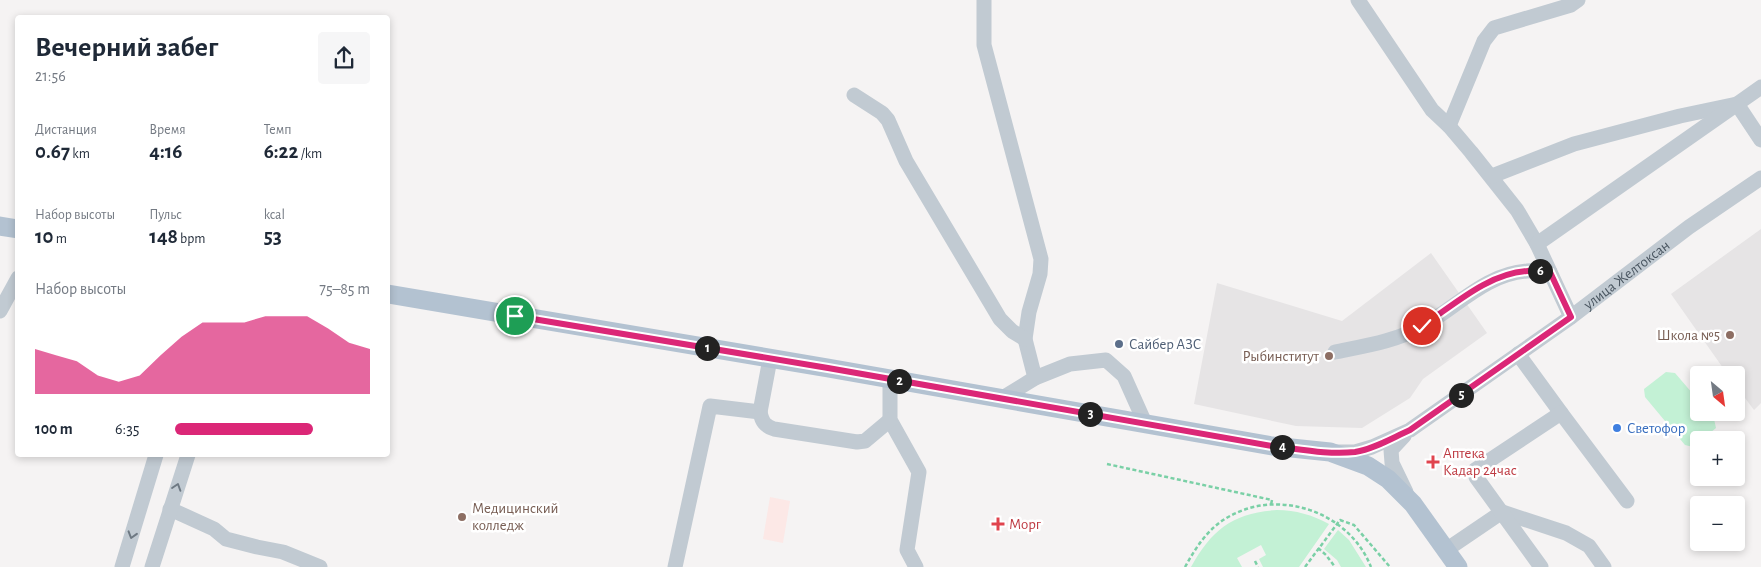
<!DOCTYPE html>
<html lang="ru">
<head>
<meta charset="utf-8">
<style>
	body { margin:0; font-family:"Alegreya Sans",sans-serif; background:#f6f6f7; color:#1f2937; height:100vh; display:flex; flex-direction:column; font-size:19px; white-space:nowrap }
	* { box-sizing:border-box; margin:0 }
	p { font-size:16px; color:#747a83 }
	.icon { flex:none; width:28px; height:28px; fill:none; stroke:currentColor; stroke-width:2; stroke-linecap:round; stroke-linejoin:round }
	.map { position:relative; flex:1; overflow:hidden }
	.sheet { position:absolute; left:15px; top:15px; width:375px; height:442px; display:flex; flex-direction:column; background:#fff; border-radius:5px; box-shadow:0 2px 8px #0003 }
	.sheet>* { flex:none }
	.needle { width:32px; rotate:151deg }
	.tools { position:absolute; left:1690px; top:366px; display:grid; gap:10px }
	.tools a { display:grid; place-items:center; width:55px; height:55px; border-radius:5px; background:#fff; box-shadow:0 2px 8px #0003; font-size:25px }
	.pin { position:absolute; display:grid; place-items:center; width:42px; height:42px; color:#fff; margin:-21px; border:2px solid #fff; border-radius:50%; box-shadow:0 1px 5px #0007 }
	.km { position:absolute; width:25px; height:25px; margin:-12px; border-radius:50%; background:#222; color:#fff; font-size:14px; line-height:25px; text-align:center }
	.round { display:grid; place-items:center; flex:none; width:52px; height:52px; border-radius:5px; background:#f6f6f7 }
	.summary { display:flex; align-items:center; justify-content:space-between; height:85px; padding:0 20px }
	h1 { font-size:28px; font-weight:700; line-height:38px }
	.figures { display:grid; grid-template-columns:repeat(3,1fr); gap:8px; height:85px; padding:5px 20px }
	.figures div { display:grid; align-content:center }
	.figures b { font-size:21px; font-weight:700 }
	.figures small { font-size:14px; font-weight:400 }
	.figures p { font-size:14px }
	.chart { height:140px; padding:10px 20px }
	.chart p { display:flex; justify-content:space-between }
	.chart svg { width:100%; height:90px; margin-top:5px; fill:#db2777; opacity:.7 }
	ul { padding:0 20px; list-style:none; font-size:16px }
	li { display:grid; grid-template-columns:80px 60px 1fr; align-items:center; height:38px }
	li i { height:12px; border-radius:6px; background:#db2777 }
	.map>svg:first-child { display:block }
</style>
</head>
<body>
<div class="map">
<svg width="1761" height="567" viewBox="0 0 1761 567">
	<rect width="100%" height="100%" fill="#f5f3f3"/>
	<g fill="#e6e4e5">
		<polygon points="1761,229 1761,403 1754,410 1736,386 1736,375 1728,375 1671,294"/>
		<polygon points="1431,253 1487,333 1423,379 1410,398 1362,428 1296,426 1194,404 1217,283 1342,321"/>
	</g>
	<polygon fill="#fce8e6" points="770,497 790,501 783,543 763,539"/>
	<g fill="#c3f1d5">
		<polygon points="1666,372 1675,373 1699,401 1699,412 1708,413 1714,419 1716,428 1701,440 1699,440 1699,442 1693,447 1685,445 1645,397 1644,389"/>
		<path d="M 1277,510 C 1296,510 1312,515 1329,524 L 1299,567 L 1263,567 L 1259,559 L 1266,555 L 1261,545 L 1237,558 L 1242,567 L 1191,567 C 1212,529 1233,513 1277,510 Z"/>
		<polygon points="1338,530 1349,540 1366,567 1341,567 1337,560 1324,549"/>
	</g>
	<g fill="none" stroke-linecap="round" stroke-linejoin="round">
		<g stroke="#7ad0a6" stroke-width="2.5" stroke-dasharray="4 2.5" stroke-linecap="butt">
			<polyline points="1107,464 1272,500 1271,505"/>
			<polyline points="1318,548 1326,555 1335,567"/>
			<polyline points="1255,561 1258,567"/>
			<path d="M 1185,567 C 1196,547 1209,527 1230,516 C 1281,488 1350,513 1371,567"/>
			<polyline points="1305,567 1340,520 1354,525 1390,567"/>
		</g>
		<g stroke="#c1cad2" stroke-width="15">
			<polyline points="984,0 984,45 1041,259 1040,274 1029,312 1025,339 1035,378"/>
			<polyline points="1358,0 1432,110 1449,126 1471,152 1517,210 1537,244 1571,317"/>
			<polyline points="854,95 882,113 888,120 906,161 1000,319 1012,331 1025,339"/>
			<polyline points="1449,126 1484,41 1494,28 1571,5 1578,0"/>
			<polyline points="1492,176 1574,144 1680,116 1737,104 1761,87"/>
			<polyline points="1537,244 1737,104 1761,140"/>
			<polyline points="0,311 18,278"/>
			<path d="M 1335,352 C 1364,346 1397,341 1423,326 C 1458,306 1486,274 1527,271 C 1535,270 1543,272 1550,272"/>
			<polyline points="1518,354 1561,413"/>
			<polyline points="890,379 890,420 919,472 907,550 916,567"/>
			<polyline points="1001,399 1035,378 1070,364 1106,360 1124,376 1145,423"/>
			<path d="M 760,412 C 762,422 765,426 774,429 L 857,442 L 865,441 L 890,420"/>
			<polyline points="1404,436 1391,450 1392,463 1406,492"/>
			<path id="s1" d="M 1336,452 L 1355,452 L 1372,447 L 1410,430 L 1571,317 L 1689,227 L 1761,178"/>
			<polyline points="170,509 214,529 226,539 257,547 283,552 320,567"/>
			<polyline points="1446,550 1502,512 1566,533 1589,546 1604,567"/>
			<polyline points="122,567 156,455"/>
			<polyline points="152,567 188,455"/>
			<polyline points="675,567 710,406 760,412 770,359"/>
			<polyline points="1541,567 1476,477 1475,470 1561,413 1627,501"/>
		</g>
		<g stroke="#b3c2d1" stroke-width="19">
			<polyline points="0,226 18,229"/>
			<polyline points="388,294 828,368 1272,446 1330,452 1368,466 1388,479 1413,504 1458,567"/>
		</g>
	</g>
	<defs><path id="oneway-chevron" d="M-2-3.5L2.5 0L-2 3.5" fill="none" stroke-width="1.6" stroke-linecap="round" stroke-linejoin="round" transform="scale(1.25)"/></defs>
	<g stroke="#6e7983">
		<use href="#oneway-chevron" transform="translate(177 487) rotate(-72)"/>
		<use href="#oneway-chevron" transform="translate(132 535) rotate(107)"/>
	</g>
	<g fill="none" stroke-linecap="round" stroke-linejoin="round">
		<defs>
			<path id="route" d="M 515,316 L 828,368 L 1272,446 C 1299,449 1328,455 1355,452 C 1374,449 1392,438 1410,430 L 1571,317 L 1550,272 C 1543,272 1535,270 1527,271 C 1487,274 1454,305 1422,326"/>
		</defs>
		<use href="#route" stroke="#fff" stroke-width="10"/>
		<use href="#route" stroke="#db2777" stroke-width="6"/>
	</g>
	<g fill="#8d6e63" stroke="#fff" stroke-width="2">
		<circle cx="1730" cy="335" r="5"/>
		<circle cx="1329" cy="356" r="5"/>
		<circle cx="462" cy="517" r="5"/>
	</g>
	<circle fill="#5c6f8a" stroke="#fff" stroke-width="2" cx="1119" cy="344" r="5"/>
	<circle fill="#3f7fe0" stroke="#fff" stroke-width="2" cx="1617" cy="428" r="5"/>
	<g fill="#e0444e" stroke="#fff" stroke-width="2">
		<path d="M1430.5 454.5h5v5h5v5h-5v5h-5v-5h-5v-5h5z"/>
		<path d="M995.5 516.5h5v5h5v5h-5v5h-5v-5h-5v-5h5z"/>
	</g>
	<g text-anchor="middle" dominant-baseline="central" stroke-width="5" stroke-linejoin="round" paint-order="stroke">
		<g font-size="15" fill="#4a5661" stroke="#fff">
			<text stroke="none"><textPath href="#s1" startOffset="345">улица Желтоксан</textPath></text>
		</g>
		<g font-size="15" fill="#785e54" stroke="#fff" text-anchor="end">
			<text x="1720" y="335">Школа №5</text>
			<text x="1319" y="356">Рыбинститут</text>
			<text x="472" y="508" text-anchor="start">Медицинский<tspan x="472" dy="17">колледж</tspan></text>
		</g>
		<g font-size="15" fill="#4e5e75" stroke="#fff" text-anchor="start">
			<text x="1129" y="344">Сайбер АЗС</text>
		</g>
		<g font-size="15" fill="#366cbe" stroke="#fff" text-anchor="start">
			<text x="1627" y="428">Светофор</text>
		</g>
		<g font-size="15" fill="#be3a42" stroke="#fff" text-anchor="start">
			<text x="1443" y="453">Аптека<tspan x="1443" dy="17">Кадар 24час</tspan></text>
			<text x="1009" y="524">Морг</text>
		</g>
	</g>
</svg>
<div class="tools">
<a><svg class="needle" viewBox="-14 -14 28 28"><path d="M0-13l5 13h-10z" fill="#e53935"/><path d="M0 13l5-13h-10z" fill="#747a83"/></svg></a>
<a>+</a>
<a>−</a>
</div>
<div class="pin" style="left:515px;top:316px;background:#1e9e55"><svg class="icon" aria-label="arrive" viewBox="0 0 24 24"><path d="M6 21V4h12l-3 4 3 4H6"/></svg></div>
<div class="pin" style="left:1422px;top:326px;background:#d93025"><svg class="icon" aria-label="check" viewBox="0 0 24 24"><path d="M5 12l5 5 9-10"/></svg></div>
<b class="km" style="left:707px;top:348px">1</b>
<b class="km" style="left:899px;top:381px">2</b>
<b class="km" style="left:1090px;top:414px">3</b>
<b class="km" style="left:1282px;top:447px">4</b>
<b class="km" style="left:1461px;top:395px">5</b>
<b class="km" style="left:1540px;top:271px">6</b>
<section class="sheet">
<div class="summary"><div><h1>Вечерний забег</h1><p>21:56</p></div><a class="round"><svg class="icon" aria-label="share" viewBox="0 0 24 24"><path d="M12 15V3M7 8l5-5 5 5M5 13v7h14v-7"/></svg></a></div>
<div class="figures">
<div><p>Дистанция</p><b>0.67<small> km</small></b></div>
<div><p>Время</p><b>4:16</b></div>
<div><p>Темп</p><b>6:22<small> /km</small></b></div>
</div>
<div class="figures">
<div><p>Набор высоты</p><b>10<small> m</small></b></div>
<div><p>Пульс</p><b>148<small> bpm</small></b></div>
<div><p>kcal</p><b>53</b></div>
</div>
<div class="chart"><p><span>Набор высоты</span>75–85 m</p>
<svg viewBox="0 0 160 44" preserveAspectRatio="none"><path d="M0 44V22L10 25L20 28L30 35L40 38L50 35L60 25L70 16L80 9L90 9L100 9L110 6L120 6L130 6L140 12L150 19L160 22V44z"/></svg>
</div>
<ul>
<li><b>100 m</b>6:35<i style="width:71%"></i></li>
</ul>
</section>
</div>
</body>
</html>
